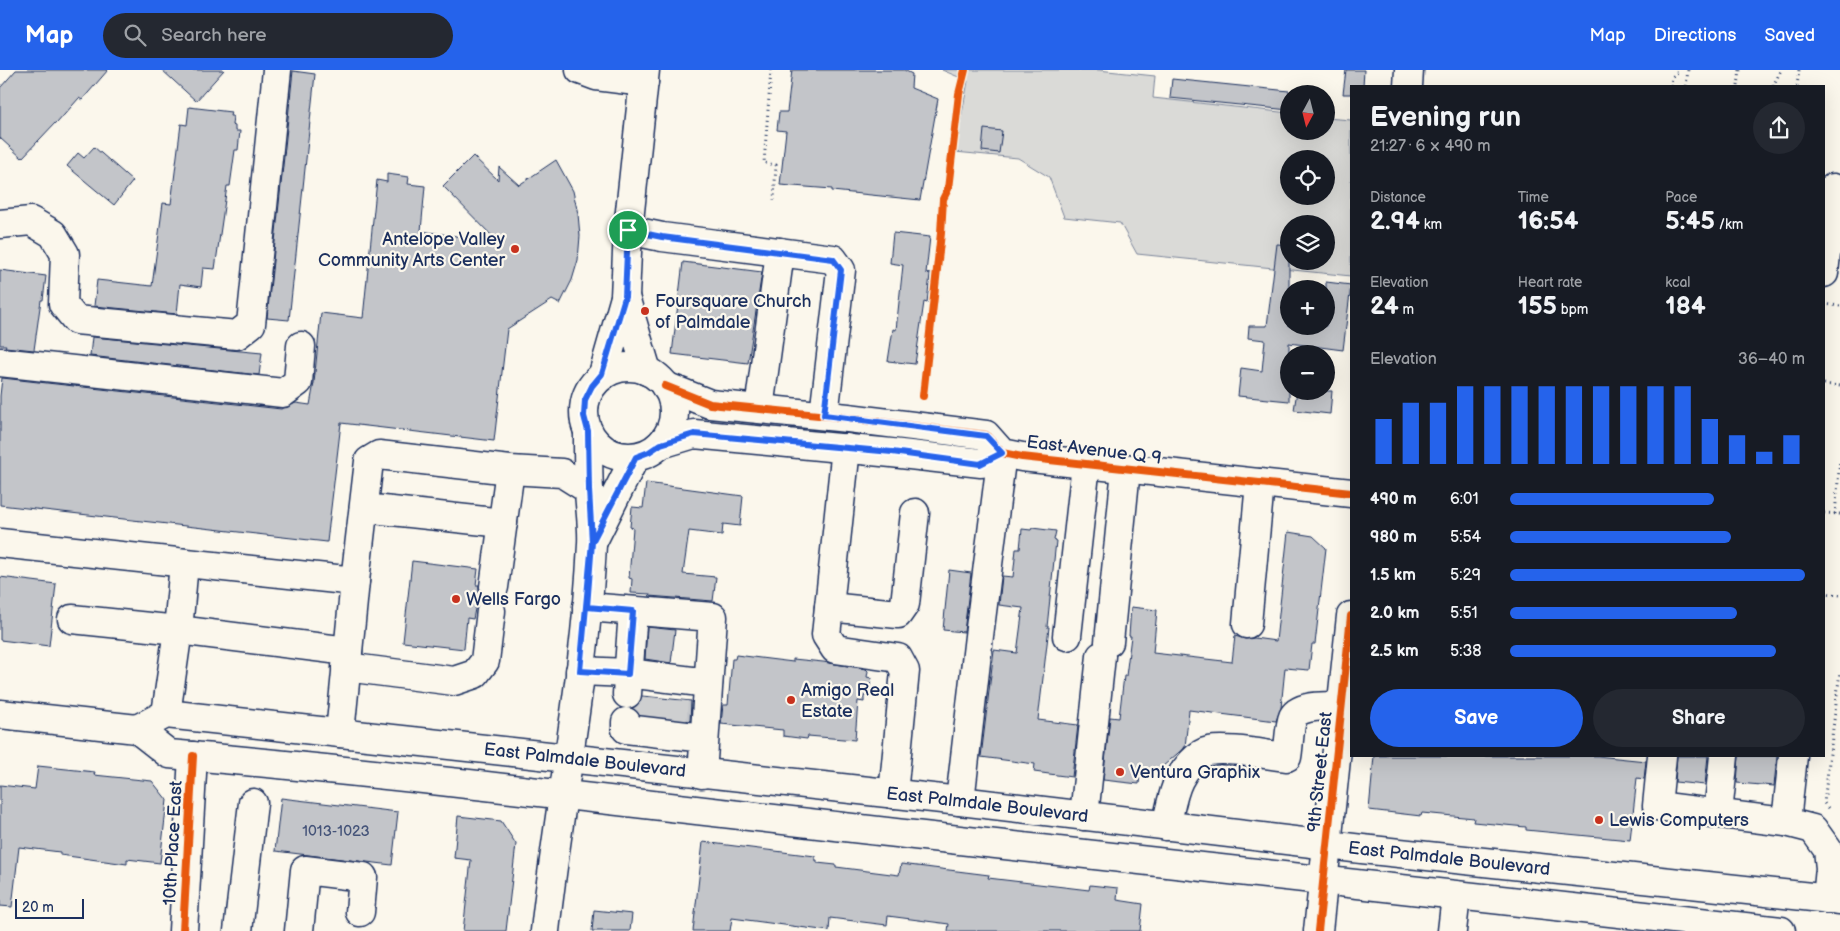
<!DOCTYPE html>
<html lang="en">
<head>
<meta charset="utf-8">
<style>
	body { margin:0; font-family:"Balsamiq Sans",sans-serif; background:#242831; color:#f1f3f6; height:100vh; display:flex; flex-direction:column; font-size:19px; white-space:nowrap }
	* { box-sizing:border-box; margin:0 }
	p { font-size:16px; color:#9ea1a6 }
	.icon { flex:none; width:28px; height:28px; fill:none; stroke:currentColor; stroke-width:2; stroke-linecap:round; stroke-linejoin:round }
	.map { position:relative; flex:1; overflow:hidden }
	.sheet { position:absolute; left:1350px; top:15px; width:475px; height:672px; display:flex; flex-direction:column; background:#171b24; border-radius:0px; box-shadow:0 5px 20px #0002 }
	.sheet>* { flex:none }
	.needle { width:32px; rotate:187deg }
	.controls { position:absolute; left:1280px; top:15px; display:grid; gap:10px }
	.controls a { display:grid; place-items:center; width:55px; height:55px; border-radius:50%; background:#171b24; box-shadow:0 5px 20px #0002; font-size:25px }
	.scale { position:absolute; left:15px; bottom:12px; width:69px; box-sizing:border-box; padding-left:5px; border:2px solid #1b2f5e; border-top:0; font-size:14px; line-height:18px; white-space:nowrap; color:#1b2f5e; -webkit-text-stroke:4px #fbf7ec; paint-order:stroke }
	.pin { position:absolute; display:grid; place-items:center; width:42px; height:42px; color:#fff; margin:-21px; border:2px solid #fff; border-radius:50%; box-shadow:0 1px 5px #0007 }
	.round { display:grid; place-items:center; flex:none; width:52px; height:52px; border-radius:26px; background:#242831 }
	.summary { display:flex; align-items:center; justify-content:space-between; height:85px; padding:0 20px }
	h1 { font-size:28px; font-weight:700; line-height:38px }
	.stats { display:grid; grid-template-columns:repeat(3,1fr); gap:8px; height:85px; padding:5px 20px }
	.stats div { display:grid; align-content:center }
	.stats b { font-size:25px; font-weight:700 }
	.stats small { font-size:14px; font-weight:400 }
	.stats p { font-size:14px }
	.chart { height:140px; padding:10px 20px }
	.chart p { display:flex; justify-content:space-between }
	.chart svg { width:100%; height:90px; margin-top:5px; stroke:#2563eb; stroke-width:6 }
	.action { display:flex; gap:10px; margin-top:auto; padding:10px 20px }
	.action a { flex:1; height:58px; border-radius:30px; background:#2563eb; color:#fff; font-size:20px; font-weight:700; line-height:58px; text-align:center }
	.action a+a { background:#242831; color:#f1f3f6 }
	ul { padding:0 20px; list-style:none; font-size:16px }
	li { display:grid; grid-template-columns:80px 60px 1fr; align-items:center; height:38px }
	li i { height:12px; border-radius:6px; background:#2563eb }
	header { display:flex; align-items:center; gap:30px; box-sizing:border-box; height:70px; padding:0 25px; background:#2563eb; color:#fff }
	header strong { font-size:24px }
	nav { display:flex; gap:28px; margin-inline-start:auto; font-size:18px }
	.search { width:350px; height:45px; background:#242831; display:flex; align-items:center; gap:12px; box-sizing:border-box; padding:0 18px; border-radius:28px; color:#9ea1a6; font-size:19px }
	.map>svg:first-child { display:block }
</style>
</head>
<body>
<header>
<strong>Map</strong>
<div class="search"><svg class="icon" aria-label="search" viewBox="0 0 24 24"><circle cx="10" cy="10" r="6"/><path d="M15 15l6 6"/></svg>Search here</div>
<nav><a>Map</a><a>Directions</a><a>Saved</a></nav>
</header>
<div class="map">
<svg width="1840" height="861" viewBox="0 0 1840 861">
	<rect width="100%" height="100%" fill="#fbf7ec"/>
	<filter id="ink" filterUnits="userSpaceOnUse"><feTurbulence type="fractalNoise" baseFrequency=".02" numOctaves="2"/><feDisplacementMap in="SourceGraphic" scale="10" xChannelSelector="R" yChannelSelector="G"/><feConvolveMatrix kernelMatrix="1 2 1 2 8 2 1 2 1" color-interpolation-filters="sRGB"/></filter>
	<g filter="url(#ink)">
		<path fill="#dadad7" stroke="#7a849a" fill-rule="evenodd" d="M 942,0 L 1098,0 L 1155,6 L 1153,28 L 1289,43 L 1289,61 L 1326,61 L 1326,48 L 1351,50 L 1351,206 L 1137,184 L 1120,153 L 1064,147 L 1049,107 L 1018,88 L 955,82 L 968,11 ZM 1289,89 L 1326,89 L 1326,126 L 1289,126 ZM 1289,154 L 1326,154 L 1326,191 L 1289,191 Z"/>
		<g fill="#c3c5c9" stroke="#1b2f5e">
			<polygon points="16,0 108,0 82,30 79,28 57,53 56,52 22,88 0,68 0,18"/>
			<polygon points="162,0 224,0 196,31"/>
			<polygon points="792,0 904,0 912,4 911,18 938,29 920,130 832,121 832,119 780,115 786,61 777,60 779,42 787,42"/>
			<polygon points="1346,0 1364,0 1363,16 1351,16 1351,24 1343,24"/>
			<polygon points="293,1 315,4 289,250 267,248"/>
			<polygon points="1172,9 1289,21 1289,40 1170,28"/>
			<polygon points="189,37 231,42 230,46 233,46 232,55 235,56 235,61 240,61 238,80 235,80 230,116 227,116 215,199 203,198 201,217 180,214 177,244 94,236 97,210 152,216 163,133 171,134 181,54 187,55"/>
			<polygon points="984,59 1002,61 999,83 982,81"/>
			<polygon points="94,77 133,111 114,135 67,96 78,83 84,88"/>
			<polygon points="473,86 498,110 499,97 519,115 556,90 573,121 578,144 580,166 578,190 572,210 560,234 552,230 507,259 494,371 341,353 327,472 0,435 0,326 2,308 281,339 296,333 310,335 314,313 321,243 363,248 377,110 387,112 387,104 409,107 408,114 425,116 421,161 498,172 443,116"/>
			<polygon points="893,163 930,167 926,203 930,204 927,233 924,232 915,294 888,291 893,259 896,260 903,195 890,193"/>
			<polygon points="1277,174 1289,175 1289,256 1326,256 1326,212 1351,215 1343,280 1289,273 1289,331 1238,326 1241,298 1262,301 1265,270 1248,268 1249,256 1267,256"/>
			<polygon points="683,192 762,202 748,293 672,284"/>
			<polygon points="0,200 46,206 43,230 41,230 34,280 5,277 6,275 0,275"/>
			<polygon points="92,267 262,283 259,305 90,286"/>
			<polygon points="1297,321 1332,321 1330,344 1294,340"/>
			<polygon points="646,413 743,426 740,456 723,454 722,465 689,461 683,504 716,507 713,531 649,526 650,524 631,523 632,509 629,508 633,458 630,457 632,437 643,438"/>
			<polygon points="1032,458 1056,461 1054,470 1056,471 1047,557 1049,557 1038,650 1078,655 1072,707 1034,702 1035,694 981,687 994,580 1017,583 1023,538 999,535 1002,506 1013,507 1016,479 1020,479 1022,459 1031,460"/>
			<polygon points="1288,462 1313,466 1326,478 1315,574 1312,574 1309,600 1285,598 1281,638 1276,651 1189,640 1185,677 1162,697 1161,707 1140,705 1139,714 1103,710 1110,647 1119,648 1124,606 1126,606 1131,566 1129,566 1131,537 1157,540 1153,583 1232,592 1235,566 1245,569 1254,568 1276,571"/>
			<polygon points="412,491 478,499 476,515 479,515 479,522 483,528 478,532 475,539 473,549 467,548 464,579 403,572"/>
			<polygon points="949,500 971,503 964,562 943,560"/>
			<polygon points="0,507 56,514 49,576 0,570"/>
			<polygon points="647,557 675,560 671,593 645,589"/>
			<polygon points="736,585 793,592 793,589 823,592 866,599 868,601 867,607 871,608 869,626 864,626 864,632 858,631 855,670 808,666 807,669 783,666 783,660 721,654 723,635 728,635 732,589 735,589"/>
			<polygon points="642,626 691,631 690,651 640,645 633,638 640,633"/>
			<polygon points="1374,686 1597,686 1646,691 1644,709 1637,708 1630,770 1526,760 1526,757 1473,752 1474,748 1422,743 1421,746 1369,740"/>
			<polygon points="1677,686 1708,686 1705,715 1675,712"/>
			<polygon points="1739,686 1777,686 1774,716 1737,713"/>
			<polygon points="38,696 95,702 94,705 152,711 167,730 160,793 127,789 127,794 60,785 60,782 19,777 12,837 0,836 0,715 35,719"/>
			<polygon points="281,728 398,742 392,795 275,781"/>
			<polygon points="458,746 501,751 516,774 506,861 463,861 471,790 454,788"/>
			<polygon points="703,772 815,786 815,790 817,790 817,793 836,795 836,797 899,805 901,794 989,805 988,808 1089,820 1090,815 1118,818 1117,830 1143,834 1140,861 948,861 949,854 888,846 887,855 830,848 829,861 732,848 730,861 693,861"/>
			<polygon points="594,840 632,844 630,861 592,861"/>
		</g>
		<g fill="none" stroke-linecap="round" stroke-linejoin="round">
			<g stroke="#cecfd0" stroke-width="28" stroke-dasharray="28 14" stroke-linecap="butt">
				<polyline points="645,654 647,627"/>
				<polyline points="672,657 674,630"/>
			</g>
			<defs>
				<g id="minor">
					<polyline points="580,0 596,6 644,12"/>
					<polyline points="1408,16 1409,0"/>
					<polyline points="0,154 31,151 53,164 65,184 63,234 76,250 237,265 251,254 277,0"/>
					<polyline points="628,160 662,167 833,189 841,200 824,345"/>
					<polyline points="1824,203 1833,118"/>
					<polyline points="0,292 283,323 298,312 301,276"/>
					<polyline points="665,316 710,334 848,348 986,365 1002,383 1022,387 1351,423"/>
					<polyline points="759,339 780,182"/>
					<polyline points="661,374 694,364 892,383 981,393 1002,383"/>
					<polyline points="846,378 826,565 835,579 898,588 905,601 893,724"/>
					<polyline points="364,438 503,453"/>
					<polyline points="0,473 355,511 369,391 379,385 510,400 562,403 589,420"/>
					<polyline points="494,517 510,400"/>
					<polyline points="587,537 713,547 702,704"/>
					<polyline points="829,537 898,544 905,534 915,443"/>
					<polyline points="72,549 178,560 348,581"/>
					<polyline points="1247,554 1260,413"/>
					<polyline points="1067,566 1086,394"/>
					<polyline points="1109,572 1126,399"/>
					<polyline points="346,597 454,611 475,604 485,591 491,541"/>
					<polyline points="580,601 628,603 708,613"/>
					<polyline points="627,624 633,541"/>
					<polyline points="166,644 178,560 184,493"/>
					<polyline points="626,652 626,659 704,668"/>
					<polyline points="340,663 355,511"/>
					<polyline points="1662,686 1657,736 1786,752 1813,759 1828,780 1830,798 1827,829"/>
					<polyline points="960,731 979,566 1002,383"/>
					<polyline points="1718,743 1724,686"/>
					<polyline points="1084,746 1101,586"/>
					<polyline points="1786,752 1793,686"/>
					<path d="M 1166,756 C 1170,741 1172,724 1179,710 C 1184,700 1197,683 1209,681 C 1227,677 1267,685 1287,687 C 1289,677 1289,656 1293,647 C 1300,634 1330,636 1342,637"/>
					<polyline points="183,861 193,686"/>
					<polyline points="238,861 253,733"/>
					<polyline points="299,861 305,800 363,807 360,842"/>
					<polyline points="1318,861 1351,546"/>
					<polyline points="1452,861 1456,826"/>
				</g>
				<g id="major">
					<polyline points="625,227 647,301"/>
					<circle cx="629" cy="342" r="45"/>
					<polyline points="603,304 625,227 628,160 645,0"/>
					<polyline points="593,471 635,387"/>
					<path d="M 545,861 C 559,732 586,604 592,474 C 593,457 590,439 589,421 C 588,401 588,381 588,361"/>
				</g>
				<g id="highway">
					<path d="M 0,644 L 137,659 L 169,684 C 418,706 666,737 914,765 C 1203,798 1492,830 1781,861"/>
					<path id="s1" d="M 137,659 L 166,644 L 960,731 L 1362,779 L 1840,830"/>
				</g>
			</defs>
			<use href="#minor" stroke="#1b2f5e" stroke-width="31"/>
			<use href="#major" stroke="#1b2f5e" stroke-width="31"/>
			<use href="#highway" stroke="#1b2f5e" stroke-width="31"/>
			<g stroke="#1b2f5e" stroke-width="3" stroke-dasharray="1 4" stroke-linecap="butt">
				<polyline points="771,0 764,93 776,95 774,130"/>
				<polyline points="1671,16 1672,7 1680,0"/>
				<polyline points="1686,16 1688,0"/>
				<polyline points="1738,16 1740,0"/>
				<polyline points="1773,16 1781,0"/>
				<polyline points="1797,16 1799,0"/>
				<polyline points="1824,234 1840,236"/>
				<polyline points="1824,314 1840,316"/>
				<polyline points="1824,443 1840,444"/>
				<polyline points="1835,444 1840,390"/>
				<polyline points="1824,523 1840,525"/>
				<polyline points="1828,738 1824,733 1840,601"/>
			</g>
			<use href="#minor" stroke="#fbf7ec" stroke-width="28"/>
			<use href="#major" stroke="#fbf7ec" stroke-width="28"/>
			<use href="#highway" stroke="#fbf7ec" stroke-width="28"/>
			<defs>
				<g id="cycleway">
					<polyline points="665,316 710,334 848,348 986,365 1002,383 1022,387 1351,423"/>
					<polyline points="923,326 941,163 943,129 948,119 959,24 965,0"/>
					<polyline points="183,861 193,686"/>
					<polyline points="1318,861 1351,546"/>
				</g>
			</defs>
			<use href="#cycleway" stroke="#fbf7ec" stroke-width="11"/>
			<use href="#cycleway" stroke="#e8590c" stroke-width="8"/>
		</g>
	</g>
	<g fill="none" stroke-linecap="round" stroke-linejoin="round" filter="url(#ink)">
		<defs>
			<polyline id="route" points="628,160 625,227 602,304 592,316 585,330 584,346 588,361 589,420 592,472 580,601 628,604 633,541 587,537 592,472 636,387 649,382 661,374 694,364 892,382 980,394 1002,383 986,366 824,345 841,200 833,189 662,167 628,160"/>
		</defs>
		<use href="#route" stroke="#fff" stroke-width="10"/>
		<use href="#route" stroke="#2563eb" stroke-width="6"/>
	</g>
	<g fill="#c8321e" stroke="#fbf7ec" stroke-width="2">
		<circle cx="515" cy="179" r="5"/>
		<circle cx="645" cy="241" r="5"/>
		<circle cx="456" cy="529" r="5"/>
		<circle cx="791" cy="630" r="5"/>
		<circle cx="1120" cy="702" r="5"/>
		<circle cx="1599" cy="750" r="5"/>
	</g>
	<g text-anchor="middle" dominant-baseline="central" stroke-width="4.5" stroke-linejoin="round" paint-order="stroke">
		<g font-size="15" fill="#455479">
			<text x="336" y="761">1013-1023</text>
		</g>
		<g font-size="18" fill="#1b2f5e" stroke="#fbf7ec" text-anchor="start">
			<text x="505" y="169" text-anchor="end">Antelope Valley<tspan x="505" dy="21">Community Arts Center</tspan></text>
			<text x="655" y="231">Foursquare Church<tspan x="655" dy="21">of Palmdale</tspan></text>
			<text x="466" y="529">Wells Fargo</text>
			<text x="801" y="620">Amigo Real<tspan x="801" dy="21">Estate</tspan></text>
			<text x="1130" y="702">Ventura Graphix</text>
			<text x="1609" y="750">Lewis Computers</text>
		</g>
		<g font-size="18" fill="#1b2f5e" stroke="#fbf7ec">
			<text transform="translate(1094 380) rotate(7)">East Avenue Q 9</text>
			<text stroke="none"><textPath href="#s1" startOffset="454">East Palmdale Boulevard</textPath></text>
			<text transform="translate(1320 702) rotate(-84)">9th Street East</text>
			<text stroke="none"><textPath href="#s1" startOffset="859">East Palmdale Boulevard</textPath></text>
			<text transform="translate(173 773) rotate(-87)">10th Place East</text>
			<text stroke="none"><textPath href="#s1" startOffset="1324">East Palmdale Boulevard</textPath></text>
		</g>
	</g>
</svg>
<div class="controls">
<a><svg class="needle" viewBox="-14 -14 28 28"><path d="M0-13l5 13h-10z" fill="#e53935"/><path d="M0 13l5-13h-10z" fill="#9ea1a6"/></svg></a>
<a><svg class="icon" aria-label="locate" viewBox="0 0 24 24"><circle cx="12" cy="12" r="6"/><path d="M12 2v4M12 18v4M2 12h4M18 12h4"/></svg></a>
<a><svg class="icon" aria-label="layers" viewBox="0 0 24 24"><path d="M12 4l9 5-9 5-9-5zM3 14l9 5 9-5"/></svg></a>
<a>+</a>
<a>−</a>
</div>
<div class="scale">20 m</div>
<div class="pin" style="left:628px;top:160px;background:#1e9e55"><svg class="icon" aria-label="arrive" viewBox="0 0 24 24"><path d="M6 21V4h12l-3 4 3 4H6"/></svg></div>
<section class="sheet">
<div class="summary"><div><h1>Evening run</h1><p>21:27 · 6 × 490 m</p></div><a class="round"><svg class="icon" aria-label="share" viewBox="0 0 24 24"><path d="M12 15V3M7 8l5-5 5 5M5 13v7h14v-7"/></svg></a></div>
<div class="stats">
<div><p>Distance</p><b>2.94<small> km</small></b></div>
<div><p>Time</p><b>16:54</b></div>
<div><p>Pace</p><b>5:45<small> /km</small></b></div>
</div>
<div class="stats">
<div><p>Elevation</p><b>24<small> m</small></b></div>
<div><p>Heart rate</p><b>155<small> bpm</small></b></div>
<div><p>kcal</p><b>184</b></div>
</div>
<div class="chart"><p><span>Elevation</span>36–40 m</p>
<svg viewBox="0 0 160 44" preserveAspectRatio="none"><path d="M5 44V22M15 44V14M25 44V14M35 44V6M45 44V6M55 44V6M65 44V6M75 44V6M85 44V6M95 44V6M105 44V6M115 44V6M125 44V22M135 44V30M145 44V38M155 44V30"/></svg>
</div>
<ul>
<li><b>490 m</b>6:01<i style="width:69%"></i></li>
<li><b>980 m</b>5:54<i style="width:75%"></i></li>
<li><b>1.5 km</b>5:29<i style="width:100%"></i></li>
<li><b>2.0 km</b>5:51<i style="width:77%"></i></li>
<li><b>2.5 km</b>5:38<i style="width:90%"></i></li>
</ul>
<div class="action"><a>Save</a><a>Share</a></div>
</section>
</div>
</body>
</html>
